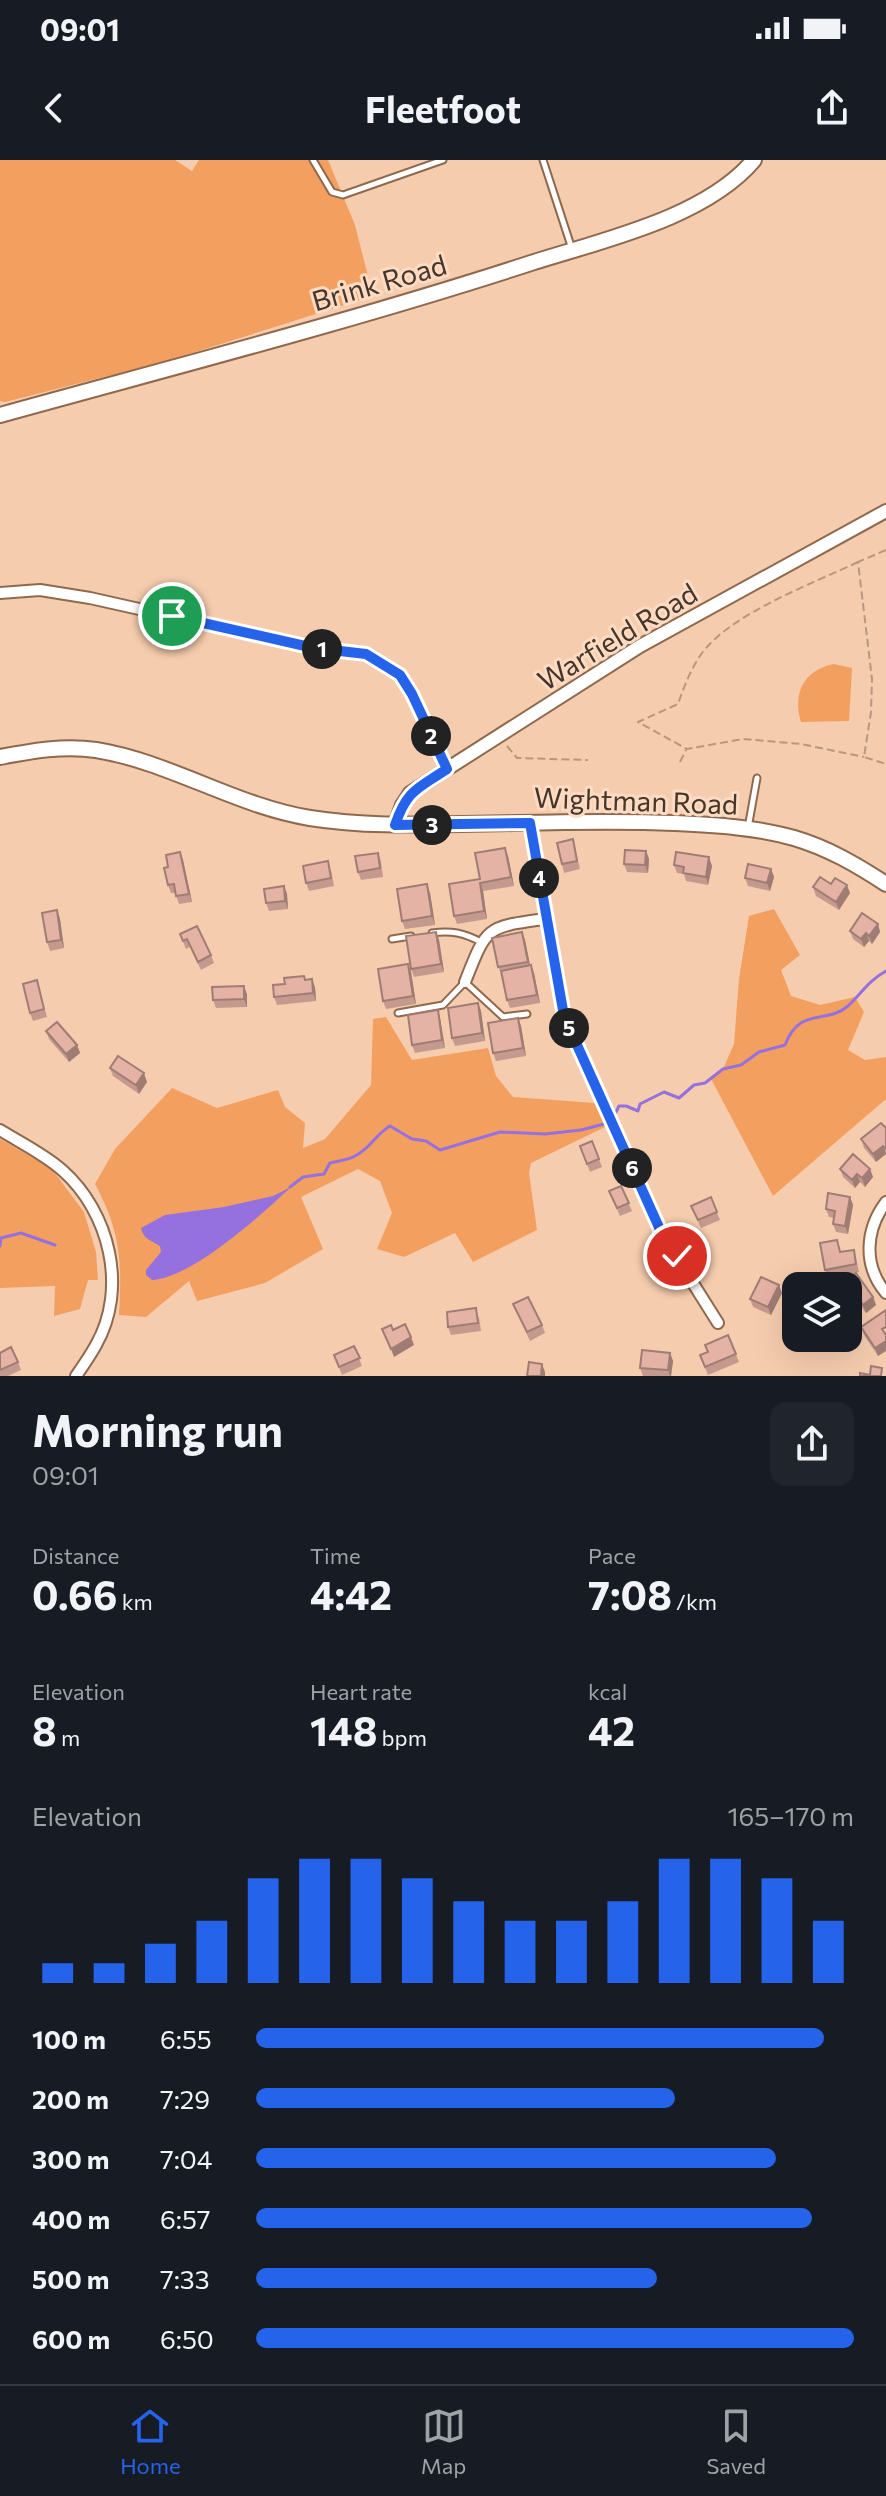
<!DOCTYPE html>
<html lang="en">
<head>
<meta charset="utf-8">
<style>
	body { margin:0; font-family:Commissioner,sans-serif; background:#20242c; color:#f1f3f6; height:100vh; display:flex; flex-direction:column; font-size:30px; white-space:nowrap }
	* { box-sizing:border-box; margin:0 }
	p { font-size:26px; color:#9ea1a6 }
	.icon { flex:none; width:44px; height:44px; fill:none; stroke:currentColor; stroke-width:2; stroke-linecap:round; stroke-linejoin:round }
	.map { position:relative; height:1216px; overflow:hidden }
	.side { display:flex; flex-direction:column; background:#171b24; flex:1 }
	.side>* { flex:none }
	.buttons { position:absolute; left:782px; top:1112px; display:grid; gap:16px }
	.buttons a { display:grid; place-items:center; width:80px; height:80px; border-radius:16px; background:#171b24; box-shadow:0 8px 32px #0002; font-size:40px }
	.pin { position:absolute; display:grid; place-items:center; width:68px; height:68px; color:#fff; margin:-34px; border:4px solid #fff; border-radius:50%; box-shadow:0 2px 8px #0007 }
	.km { position:absolute; width:40px; height:40px; margin:-20px; border-radius:50%; background:#222; color:#fff; font-size:22px; line-height:40px; text-align:center }
	.round { display:grid; place-items:center; flex:none; width:84px; height:84px; border-radius:16px; background:#20242c }
	.overview { display:flex; align-items:center; justify-content:space-between; height:136px; padding:0 32px }
	h1 { font-size:44px; font-weight:700; line-height:60px }
	.metrics { display:grid; grid-template-columns:repeat(3,1fr); gap:12px; height:136px; padding:8px 32px }
	.metrics div { display:grid; align-content:center }
	.metrics b { font-size:40px; font-weight:700 }
	.metrics small { font-size:22px; font-weight:400 }
	.metrics p { font-size:22px }
	.chart { height:224px; padding:16px 32px }
	.chart p { display:flex; justify-content:space-between }
	.chart svg { width:100%; height:144px; margin-top:8px; stroke:#2563eb; stroke-width:6 }
	ul { padding:0 32px; list-style:none; font-size:26px }
	li { display:grid; grid-template-columns:128px 96px 1fr; align-items:center; height:60px }
	li i { height:20px; border-radius:10px; background:#2563eb }
	.status { display:flex; justify-content:space-between; align-items:center; height:56px; padding:0 40px; background:#171b24; direction:ltr }
	.status svg { height:22px; fill:currentColor }
	header { display:flex; justify-content:space-between; align-items:center; height:104px; padding:0 32px; background:#171b24; font-size:36px; font-weight:700 }
	.dock { display:flex; justify-content:space-around; align-items:center; height:112px; border-top:2px solid #363941; background:#171b24; font-size:22px; color:#9ea1a6 }
	.dock a { display:grid; justify-items:center; gap:4px }
	.dock .current { color:#2563eb }
	.map>svg:first-child { display:block }
</style>
</head>
<body>
<div class="status"><b>09:01</b><svg viewBox="0 0 49 12"><path d="M0 12V9h3v3zM5 12V6h3v6zM10 12V3h3v9zM15 12V0h3v12zM26 1h20v11H26zM47 4h2v5h-2z"/></svg></div>
<header><svg class="icon" aria-label="back" viewBox="0 0 24 24"><path d="M15 5l-7 7 7 7"/></svg>Fleetfoot<svg class="icon" aria-label="share" viewBox="0 0 24 24"><path d="M12 15V3M7 8l5-5 5 5M5 13v7h14v-7"/></svg></header>
<div class="map">
<svg width="886" height="1216" viewBox="0 0 886 1216">
	<rect width="100%" height="100%" fill="#f6ccae"/>
	<g fill="#f39f5f">
		<polygon points="0,0 175,0 192,11 199,0 328,0 355,65 373,136 167,201 5,242 0,241"/>
		<path d="M 834,504 L 852,508 L 849,561 L 801,562 C 792,533 804,510 834,504 Z"/>
		<polygon points="774,749 800,795 781,810 791,836 820,845 855,837 864,852 848,890 865,900 886,897 886,939 773,1036 710,917 723,909 734,884 739,819 749,756"/>
		<path d="M 386,857 L 412,900 L 488,888 L 496,916 L 513,937 L 595,943 L 607,966 L 531,1003 L 529,1013 L 537,1070 L 473,1102 L 455,1073 L 404,1097 L 377,1089 L 392,1053 L 380,1021 L 358,1009 L 301,1037 L 323,1089 L 265,1123 L 197,1141 L 189,1121 L 146,1157 L 119,1155 C 122,1101 121,1073 95,1024 L 115,989 L 172,928 L 217,948 L 278,930 L 285,947 L 305,963 L 303,988 L 325,979 L 371,925 L 373,859 Z"/>
		<polygon points="0,979 51,1008 84,1052 96,1092 98,1120 88,1120 80,1149 54,1156 55,1126 0,1128"/>
	</g>
	<path fill="#9571df" d="M 291,1027 C 261,1055 192,1118 152,1120 L 146,1115 L 146,1110 L 161,1092 L 160,1086 C 151,1080 144,1080 141,1068 L 165,1055 L 224,1047 L 273,1036 Z"/>
	<g fill="none" stroke-linecap="round" stroke-linejoin="round">
		<g stroke="#9571df" stroke-width="3">
			<path d="M 613,958 L 619,946 L 626,946 L 638,951 L 640,944 L 664,932 L 679,938 L 694,925 L 705,923 L 723,909 L 741,905 L 759,892 L 785,885 C 800,846 826,865 848,846 C 861,834 869,820 886,811"/>
			<path d="M 290,1027 L 303,1017 L 324,1014 L 330,1003 C 338,1001 348,1000 355,996 C 370,989 376,974 390,966 L 412,979 L 426,981 L 440,990 L 500,972 L 545,974 L 581,970 L 604,964"/>
			<polyline points="0,1086 1,1078 21,1073 55,1085"/>
		</g>
		<defs>
			<g id="service">
				<polyline points="313,0 332,32 343,35 443,0"/>
				<polyline points="543,0 572,89"/>
				<polyline points="748,668 757,618"/>
				<path d="M 432,773 C 451,770 464,773 481,782"/>
				<polyline points="392,779 411,776"/>
				<polyline points="398,853 443,845 465,822 503,857 527,854"/>
			</g>
			<g id="minor">
				<polyline points="0,433 40,430 90,438 314,488 366,494 400,515 412,534 447,609"/>
				<polyline points="530,663 564,856 662,1074 718,1163"/>
				<path d="M 465,822 C 487,766 486,767 545,759"/>
				<path d="M 0,970 C 21,983 44,994 62,1010 C 110,1052 128,1129 96,1185 C 90,1196 83,1206 76,1216"/>
				<path d="M 886,1042 C 865,1070 863,1106 886,1133"/>
			</g>
			<polyline id="tertiary" points="395,665 402,645 410,633 447,609 640,486 886,351"/>
			<g id="secondary">
				<path d="M 0,255 C 177,206 356,160 531,103 C 603,80 705,58 754,0"/>
				<path d="M 0,597 C 32,591 64,585 96,590 C 170,602 236,646 310,658 C 360,666 411,665 461,664 C 532,663 603,660 674,663 C 714,665 756,667 794,678 C 828,688 857,705 886,724"/>
			</g>
		</defs>
		<use href="#service" stroke="#8f694e" stroke-width="9"/>
		<use href="#minor" stroke="#8f694e" stroke-width="14"/>
		<use href="#tertiary" stroke="#8f694e" stroke-width="16"/>
		<use href="#secondary" stroke="#8f694e" stroke-width="18"/>
		<g stroke="#b8977f" stroke-width="2" stroke-dasharray="8 4" stroke-linecap="butt">
			<polyline points="886,390 858,402 872,519 871,552 864,597 886,604"/>
			<path d="M 858,402 C 812,424 732,453 702,493 C 691,508 684,527 678,544 L 638,562 L 687,589 L 743,579 L 801,584 L 864,597"/>
			<polyline points="507,586 517,598 588,600"/>
			<polyline points="680,602 686,590"/>
		</g>
		<use href="#service" stroke="#fff" stroke-width="5"/>
		<use href="#minor" stroke="#fff" stroke-width="10"/>
		<use href="#tertiary" stroke="#fff" stroke-width="12"/>
		<use href="#secondary" stroke="#fff" stroke-width="14"/>
	</g>
	<g fill="#c59a8e">
		<polygon points="573,679 580,709 564,713 562,704"/>
		<polygon points="646,691 649,699 648,713 627,712 624,704"/>
		<polygon points="180,692 183,700 192,742 179,744 175,733 171,733 168,725 168,707"/>
		<polygon points="378,693 381,701 383,717 361,720 358,712"/>
		<polygon points="508,696 514,726 483,731 487,759 457,764 454,756 480,719"/>
		<polygon points="674,705 712,706 708,725 686,721 684,714 677,713"/>
		<polygon points="771,709 774,717 770,731 748,726 745,718"/>
		<polygon points="331,710 334,726 309,731 306,723"/>
		<polygon points="831,724 850,733 839,750 816,736 813,727"/>
		<polygon points="284,726 287,734 288,749 269,751 266,743"/>
		<polygon points="430,733 435,765 405,769 402,761"/>
		<polygon points="57,750 60,759 64,788 50,791 47,782"/>
		<polygon points="878,764 880,772 872,784 869,781 864,787 853,779 850,771"/>
		<polygon points="436,772 439,780 444,812 414,817 411,809"/>
		<polygon points="522,772 525,780 530,805 531,805 534,813 540,843 510,848 507,840 502,815 498,807"/>
		<polygon points="180,774 211,795 214,803 201,810 190,787 186,789"/>
		<polygon points="408,804 411,812 416,844 386,849 383,841"/>
		<polygon points="37,820 47,857 33,861 30,853"/>
		<polygon points="306,820 315,827 316,841 277,845 274,837 285,824"/>
		<polygon points="247,834 247,847 216,848 213,840"/>
		<polygon points="478,843 481,851 485,881 455,886 452,878"/>
		<polygon points="438,850 440,858 445,888 415,893 412,885"/>
		<polygon points="518,858 521,866 526,896 496,901 493,893"/>
		<polygon points="46,871 77,885 80,893 69,902 49,879"/>
		<polygon points="110,908 147,922 139,934 113,916"/>
		<polygon points="886,968 886,994 876,1002 864,988 861,979"/>
		<polygon points="592,981 602,1007 590,1012 580,986"/>
		<polygon points="840,1009 870,1009 873,1017 865,1027 860,1022 855,1028 843,1017"/>
		<polygon points="621,1026 632,1051 620,1056 609,1031"/>
		<polygon points="711,1037 720,1060 701,1068 691,1046"/>
		<polygon points="850,1037 853,1045 848,1074 836,1072 833,1064 834,1058 829,1057 826,1049"/>
		<polygon points="837,1080 841,1092 854,1090 859,1112 828,1118 825,1110"/>
		<polygon points="848,1126 873,1137 876,1145 866,1153 858,1142 850,1147 848,1143"/>
		<polygon points="782,1133 771,1155 753,1147 750,1139"/>
		<polygon points="513,1144 542,1165 545,1173 530,1181"/>
		<polygon points="886,1151 878,1196 864,1175 861,1167"/>
		<polygon points="479,1157 481,1171 451,1175 448,1167"/>
		<polygon points="728,1175 739,1202 708,1215 700,1195 708,1192"/>
		<polygon points="354,1186 362,1206 342,1215 334,1195"/>
		<polygon points="0,1193 18,1202 21,1210 8,1216 0,1216"/>
		<polygon points="670,1193 673,1201 671,1216 643,1216 640,1208"/>
	</g>
	<g fill="#a07d74">
		<polygon points="505,688 508,696 514,726 511,717"/>
		<polygon points="646,691 649,699 648,713 645,705"/>
		<polygon points="180,692 183,700 192,742 189,734"/>
		<polygon points="709,697 712,706 708,725 706,717"/>
		<polygon points="771,709 774,717 770,731 767,723"/>
		<polygon points="480,723 483,731 487,759 484,751"/>
		<polygon points="427,724 430,733 435,765 432,756"/>
		<polygon points="847,725 850,733 839,750 836,742"/>
		<polygon points="284,726 287,734 288,749 285,741"/>
		<polygon points="57,750 60,759 64,788 61,780"/>
		<polygon points="878,764 880,772 872,784 869,776"/>
		<polygon points="436,772 439,780 444,812 441,804"/>
		<polygon points="522,772 525,780 531,810 528,802"/>
		<polygon points="866,773 869,781 864,787 861,779"/>
		<polygon points="408,804 411,812 416,844 413,836"/>
		<polygon points="531,805 534,813 540,843 537,835"/>
		<polygon points="312,819 315,827 316,841 313,833"/>
		<polygon points="244,826 247,834 247,847 244,839"/>
		<polygon points="478,843 481,851 485,881 482,873"/>
		<polygon points="438,850 440,858 445,888 442,880"/>
		<polygon points="518,858 521,866 526,896 523,888"/>
		<polygon points="77,885 80,893 69,902 66,894"/>
		<polygon points="144,913 147,922 139,934 136,925"/>
		<polygon points="883,986 886,994 876,1002 873,994"/>
		<polygon points="870,1009 873,1017 865,1027 862,1018"/>
		<polygon points="857,1014 860,1022 855,1028 852,1020"/>
		<polygon points="850,1037 853,1045 848,1074 845,1066"/>
		<polygon points="779,1125 782,1133 771,1155 768,1147"/>
		<polygon points="855,1133 858,1142 850,1147 848,1138"/>
		<polygon points="873,1137 876,1145 866,1153 863,1145"/>
		<polygon points="411,1177 414,1185 394,1197 391,1189"/>
		<polygon points="886,1181 886,1191 878,1196 875,1188"/>
		<polygon points="670,1193 673,1201 671,1216 670,1216 668,1210"/>
		<polygon points="542,1204 545,1212 545,1216 541,1216"/>
	</g>
	<g fill="#e5b3a5" stroke="#a07d74" stroke-width="2">
		<polygon points="573,679 577,701 562,704 557,683"/>
		<polygon points="505,688 511,717 480,723 484,751 454,756 449,724 480,719 475,693"/>
		<polygon points="625,690 646,691 645,705 624,704"/>
		<polygon points="180,692 189,734 176,736 174,724 168,725 164,708 168,707 166,695"/>
		<polygon points="676,692 709,697 706,717 683,713 684,707 674,705"/>
		<polygon points="378,693 380,708 358,712 355,696"/>
		<polygon points="328,701 331,718 306,723 303,706"/>
		<polygon points="748,704 771,709 767,723 745,718"/>
		<polygon points="820,717 831,724 835,718 847,725 836,742 813,727"/>
		<polygon points="427,724 432,756 402,761 397,729"/>
		<polygon points="284,726 285,741 266,743 264,729"/>
		<polygon points="57,750 61,780 47,782 42,753"/>
		<polygon points="862,753 878,764 869,776 866,773 861,779 850,771"/>
		<polygon points="197,766 211,795 198,802 187,779 183,781 180,774"/>
		<polygon points="436,772 441,804 411,809 406,776"/>
		<polygon points="522,772 528,802 498,807 492,778"/>
		<polygon points="408,804 413,836 383,841 378,809"/>
		<polygon points="531,805 537,835 507,840 501,811"/>
		<polygon points="304,816 305,820 312,819 313,833 274,837 273,825 285,824 284,818"/>
		<polygon points="37,820 44,849 30,853 23,824"/>
		<polygon points="244,826 244,839 213,840 212,827"/>
		<polygon points="478,843 482,873 452,878 448,848"/>
		<polygon points="438,850 442,880 412,885 408,855"/>
		<polygon points="518,858 523,888 493,893 488,863"/>
		<polygon points="57,862 77,885 66,894 46,871"/>
		<polygon points="118,896 144,913 136,925 110,908"/>
		<polygon points="881,963 886,968 886,989 883,986 873,994 861,979"/>
		<polygon points="592,981 599,999 587,1004 580,986"/>
		<polygon points="853,994 870,1009 862,1018 857,1014 852,1020 840,1009"/>
		<polygon points="621,1026 629,1043 617,1048 609,1031"/>
		<polygon points="828,1033 850,1037 845,1066 833,1064 835,1051 826,1049"/>
		<polygon points="711,1037 717,1052 698,1060 691,1046"/>
		<polygon points="837,1080 840,1092 854,1090 856,1104 825,1110 820,1083"/>
		<polygon points="856,1113 873,1137 863,1145 855,1133 848,1138 848,1126 839,1126"/>
		<polygon points="761,1117 779,1125 768,1147 750,1139"/>
		<polygon points="528,1137 542,1165 527,1172 513,1144"/>
		<polygon points="476,1148 478,1163 448,1167 447,1152"/>
		<polygon points="886,1150 886,1167 882,1169 886,1175 886,1181 875,1188 861,1167"/>
		<polygon points="405,1164 411,1177 391,1189 382,1169 391,1165 393,1170"/>
		<polygon points="728,1175 736,1194 705,1207 700,1195 708,1192 705,1185"/>
		<polygon points="354,1186 360,1198 339,1207 334,1195"/>
		<polygon points="11,1187 18,1202 0,1210 0,1193"/>
		<polygon points="642,1190 670,1193 668,1210 640,1208"/>
		<polygon points="529,1202 542,1204 541,1216 527,1216"/>
		<polygon points="871,1206 882,1208 881,1216 860,1216 860,1213 870,1215"/>
	</g>
	<g fill="none" stroke-linecap="round" stroke-linejoin="round">
		<defs>
			<path id="route" d="M 172,456 L 314,488 L 366,494 L 400,515 L 412,534 L 447,609 C 417,629 407,630 395,665 L 530,663 L 564,856 L 662,1074 L 677,1096"/>
		</defs>
		<use href="#route" stroke="#fff" stroke-width="16"/>
		<use href="#route" stroke="#2563eb" stroke-width="10"/>
	</g>
	<g text-anchor="middle" dominant-baseline="central" stroke-width="6" stroke-linejoin="round" paint-order="stroke">
		<g font-size="28" fill="#463529" stroke="#fddbc3">
			<text transform="translate(379 122) rotate(-16)">Brink Road</text>
			<text transform="translate(617 476) rotate(-31)">Warfield Road</text>
			<text transform="translate(636 640) rotate(2)">Wightman Road</text>
		</g>
	</g>
</svg>
<div class="buttons">
<a><svg class="icon" aria-label="layers" viewBox="0 0 24 24"><path d="M12 4l9 5-9 5-9-5zM3 14l9 5 9-5"/></svg></a>
</div>
<div class="pin" style="left:172px;top:456px;background:#1e9e55"><svg class="icon" aria-label="arrive" viewBox="0 0 24 24"><path d="M6 21V4h12l-3 4 3 4H6"/></svg></div>
<div class="pin" style="left:677px;top:1096px;background:#d93025"><svg class="icon" aria-label="check" viewBox="0 0 24 24"><path d="M5 12l5 5 9-10"/></svg></div>
<b class="km" style="left:322px;top:489px">1</b>
<b class="km" style="left:431px;top:576px">2</b>
<b class="km" style="left:432px;top:665px">3</b>
<b class="km" style="left:539px;top:718px">4</b>
<b class="km" style="left:569px;top:868px">5</b>
<b class="km" style="left:632px;top:1008px">6</b>
</div>
<section class="side">
<div class="overview"><div><h1>Morning run</h1><p>09:01</p></div><a class="round"><svg class="icon" aria-label="share" viewBox="0 0 24 24"><path d="M12 15V3M7 8l5-5 5 5M5 13v7h14v-7"/></svg></a></div>
<div class="metrics">
<div><p>Distance</p><b>0.66<small> km</small></b></div>
<div><p>Time</p><b>4:42</b></div>
<div><p>Pace</p><b>7:08<small> /km</small></b></div>
</div>
<div class="metrics">
<div><p>Elevation</p><b>8<small> m</small></b></div>
<div><p>Heart rate</p><b>148<small> bpm</small></b></div>
<div><p>kcal</p><b>42</b></div>
</div>
<div class="chart"><p><span>Elevation</span>165–170 m</p>
<svg viewBox="0 0 160 44" preserveAspectRatio="none"><path d="M5 44V38M15 44V38M25 44V32M35 44V25M45 44V12M55 44V6M65 44V6M75 44V12M85 44V19M95 44V25M105 44V25M115 44V19M125 44V6M135 44V6M145 44V12M155 44V25"/></svg>
</div>
<ul>
<li><b>100 m</b>6:55<i style="width:95%"></i></li>
<li><b>200 m</b>7:29<i style="width:70%"></i></li>
<li><b>300 m</b>7:04<i style="width:87%"></i></li>
<li><b>400 m</b>6:57<i style="width:93%"></i></li>
<li><b>500 m</b>7:33<i style="width:67%"></i></li>
<li><b>600 m</b>6:50<i style="width:100%"></i></li>
</ul>
</section>
<nav class="dock">
<a class="current"><svg class="icon" aria-label="home" viewBox="0 0 24 24"><path d="M3 11l9-7 9 7M6 9v11h12V9"/></svg>Home</a>
<a><svg class="icon" aria-label="map" viewBox="0 0 24 24"><path d="M3 6l6-2 6 2 6-2v14l-6 2-6-2-6 2zM9 4v14M15 6v14"/></svg>Map</a>
<a><svg class="icon" aria-label="saved" viewBox="0 0 24 24"><path d="M7 4h10v16l-5-4-5 4z"/></svg>Saved</a>
</nav>
</body>
</html>
